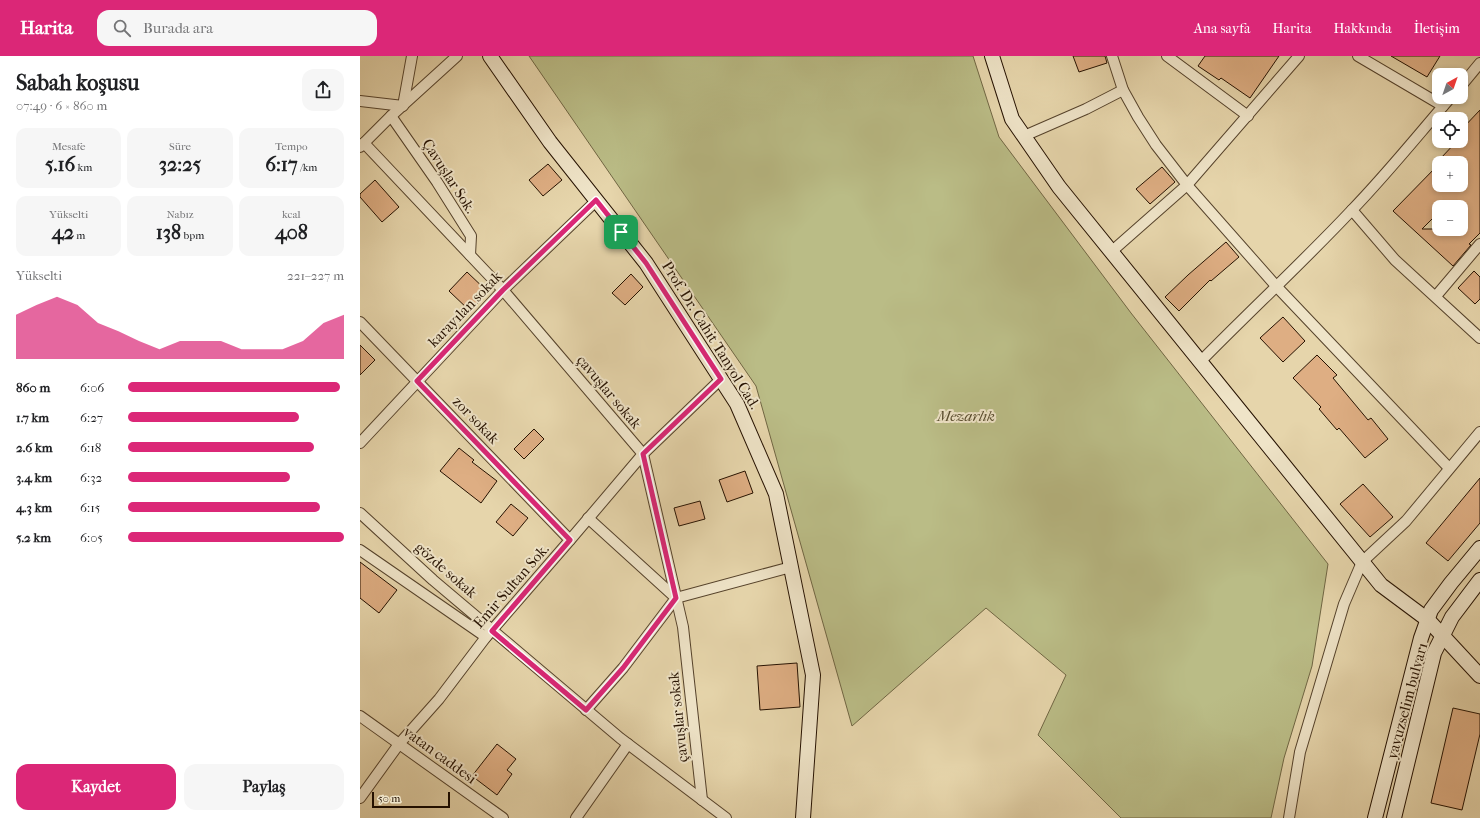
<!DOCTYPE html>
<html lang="tr">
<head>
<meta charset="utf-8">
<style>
	body { margin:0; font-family:"IM FELL French Canon",serif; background:#f6f6f6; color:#202124; height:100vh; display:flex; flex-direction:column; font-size:15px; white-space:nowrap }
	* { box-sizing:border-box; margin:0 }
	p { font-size:13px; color:#757577 }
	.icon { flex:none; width:22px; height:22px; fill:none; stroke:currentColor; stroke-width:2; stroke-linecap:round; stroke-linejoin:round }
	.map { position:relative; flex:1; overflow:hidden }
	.drawer { display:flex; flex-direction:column; background:#fff; width:360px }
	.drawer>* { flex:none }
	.needle { width:26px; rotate:40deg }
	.tools { position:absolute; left:1072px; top:12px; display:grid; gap:8px }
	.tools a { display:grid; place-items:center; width:36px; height:36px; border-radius:8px; background:#fff; box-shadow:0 2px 6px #0003; font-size:20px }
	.scale { position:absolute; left:12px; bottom:10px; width:78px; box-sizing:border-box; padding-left:4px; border:2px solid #251100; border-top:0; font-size:11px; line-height:14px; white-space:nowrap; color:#251100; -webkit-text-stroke:3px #efe4c8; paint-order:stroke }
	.pin { position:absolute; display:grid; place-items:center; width:34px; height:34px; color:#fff; margin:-17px; border-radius:8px; box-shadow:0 2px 6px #0006 }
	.round { display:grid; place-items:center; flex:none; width:42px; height:42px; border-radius:12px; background:#f6f6f6 }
	.head { display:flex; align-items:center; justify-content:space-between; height:68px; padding:0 16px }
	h1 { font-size:22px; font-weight:700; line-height:30px }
	.figures { display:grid; grid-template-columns:repeat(3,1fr); gap:6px; height:68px; padding:4px 16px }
	.figures div { display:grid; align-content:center; border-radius:10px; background:#f6f6f6; text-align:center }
	.figures b { font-size:20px; font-weight:700 }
	.figures small { font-size:11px; font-weight:400 }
	.figures p { font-size:11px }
	.chart { height:112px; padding:8px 16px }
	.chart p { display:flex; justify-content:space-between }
	.chart svg { width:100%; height:72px; margin-top:4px; fill:#db2777; opacity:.7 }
	.cta { display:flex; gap:8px; margin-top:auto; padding:8px 16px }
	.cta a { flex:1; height:46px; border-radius:12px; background:#db2777; color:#fff; font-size:16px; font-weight:700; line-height:46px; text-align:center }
	.cta a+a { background:#f6f6f6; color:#202124 }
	ul { padding:0 16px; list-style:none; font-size:13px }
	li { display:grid; grid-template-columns:64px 48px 1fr; align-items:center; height:30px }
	li i { height:10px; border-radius:5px; background:#db2777 }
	header { display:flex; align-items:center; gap:24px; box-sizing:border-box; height:56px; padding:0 20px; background:#db2777; color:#fff }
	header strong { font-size:19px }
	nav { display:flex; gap:22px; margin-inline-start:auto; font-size:14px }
	.search { width:280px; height:36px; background:#f6f6f6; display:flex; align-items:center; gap:10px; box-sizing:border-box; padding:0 14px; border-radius:12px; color:#757577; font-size:15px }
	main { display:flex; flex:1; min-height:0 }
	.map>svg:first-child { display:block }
</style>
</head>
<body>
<header>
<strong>Harita</strong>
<div class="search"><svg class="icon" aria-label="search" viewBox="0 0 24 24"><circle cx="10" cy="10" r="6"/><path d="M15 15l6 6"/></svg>Burada ara</div>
<nav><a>Ana sayfa</a><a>Harita</a><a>Hakkında</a><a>İletişim</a></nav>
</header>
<main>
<section class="drawer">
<div class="head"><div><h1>Sabah koşusu</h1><p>07:49 · 6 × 860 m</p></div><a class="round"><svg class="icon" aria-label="share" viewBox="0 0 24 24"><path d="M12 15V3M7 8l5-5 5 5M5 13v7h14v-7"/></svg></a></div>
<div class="figures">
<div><p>Mesafe</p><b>5.16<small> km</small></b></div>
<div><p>Süre</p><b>32:25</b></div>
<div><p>Tempo</p><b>6:17<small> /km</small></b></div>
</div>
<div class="figures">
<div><p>Yükselti</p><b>42<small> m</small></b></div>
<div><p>Nabız</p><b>138<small> bpm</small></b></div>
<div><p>kcal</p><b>408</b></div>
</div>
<div class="chart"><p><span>Yükselti</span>221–227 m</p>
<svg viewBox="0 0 160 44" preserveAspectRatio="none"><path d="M0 44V17L10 11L20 6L30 11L40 22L50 27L60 33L70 38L80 33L90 33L100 33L110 38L120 38L130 38L140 33L150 22L160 17V44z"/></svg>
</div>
<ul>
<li><b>860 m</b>6:06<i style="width:98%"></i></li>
<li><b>1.7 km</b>6:27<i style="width:79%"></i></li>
<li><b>2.6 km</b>6:18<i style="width:86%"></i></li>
<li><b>3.4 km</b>6:32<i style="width:75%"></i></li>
<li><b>4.3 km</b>6:15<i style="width:89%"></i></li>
<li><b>5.2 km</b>6:05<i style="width:100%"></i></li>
</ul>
<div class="cta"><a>Kaydet</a><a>Paylaş</a></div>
</section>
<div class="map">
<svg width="1120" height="762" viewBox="0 0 1120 762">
	<rect width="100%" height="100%" fill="#e6d5ab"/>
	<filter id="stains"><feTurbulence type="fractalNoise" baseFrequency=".005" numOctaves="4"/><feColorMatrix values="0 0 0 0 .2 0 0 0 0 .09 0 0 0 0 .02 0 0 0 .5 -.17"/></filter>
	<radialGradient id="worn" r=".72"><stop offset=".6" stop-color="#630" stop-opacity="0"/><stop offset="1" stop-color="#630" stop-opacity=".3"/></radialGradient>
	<polygon fill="#babc86" stroke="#706643" points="169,0 613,0 639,81 771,257 968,508 952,610 924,702 911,762 761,762 678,679 706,619 626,552 492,670 396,330"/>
	<g fill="#deae83" stroke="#251100" fill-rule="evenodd">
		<polygon points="713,0 745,0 747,7 719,16"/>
		<polygon points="845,0 919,0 890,42 861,22 859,24 838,10"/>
		<polygon points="1031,0 1080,0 1067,21"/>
		<path d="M 1120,54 L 1120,177 L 1109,188 L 1111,189 L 1093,210 L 1033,155 L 1079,108 L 1079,129 L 1101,129 L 1101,107 L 1084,107 L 1080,103 L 1097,85 L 1101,85 L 1101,74 ZM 1079,151 L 1101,151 L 1101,173 L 1062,173 L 1079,156 Z"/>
		<polygon points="188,108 202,124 183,140 169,124"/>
		<polygon points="802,111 815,126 790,148 776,133"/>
		<polygon points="15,124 39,151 22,166 0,141 0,138"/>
		<polygon points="866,186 879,201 851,225 850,224 819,255 805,241 828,219"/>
		<polygon points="1114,215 1120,221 1120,243 1115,248 1098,232"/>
		<polygon points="107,216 128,236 110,255 89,235"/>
		<polygon points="271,218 283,231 265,249 252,237"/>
		<polygon points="923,261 945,285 923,306 900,282"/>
		<polygon points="0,289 15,304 0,319"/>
		<polygon points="957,299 977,319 973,322 1008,364 1011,362 1028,383 1005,402 979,372 977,374 959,353 961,351 933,322"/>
		<polygon points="174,373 184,383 164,403 154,393"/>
		<polygon points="99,392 114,404 112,406 137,425 121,447 80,415"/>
		<polygon points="385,415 393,437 367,446 359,424"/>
		<polygon points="1120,422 1120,467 1088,505 1066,487"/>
		<polygon points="1003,428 1033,461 1010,481 980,448"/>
		<polygon points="340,445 345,463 319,470 314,452"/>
		<polygon points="151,448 168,462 153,480 136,466"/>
		<polygon points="0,506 37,534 19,557 0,542"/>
		<polygon points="437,607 440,651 400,654 397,610"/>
		<polygon points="1093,652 1120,658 1120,678 1102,754 1071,747"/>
		<polygon points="137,688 156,703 147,714 152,718 137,739 112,720"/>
	</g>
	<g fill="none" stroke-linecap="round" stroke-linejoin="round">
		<defs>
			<g id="street">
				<polyline points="752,0 763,34 778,61 796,89 827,129 917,231 1089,412"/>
				<polyline points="807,0 888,60"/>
				<polyline points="998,0 1083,50"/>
				<polyline points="1101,30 1120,7"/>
				<polyline points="0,45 43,50 52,0"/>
				<polyline points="31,60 77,126 111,180 110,199"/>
				<polyline points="664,80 726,53 763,34"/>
				<polyline points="4,87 143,234 283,398 323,571 342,744"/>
				<polyline points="0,91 31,60 97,0"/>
				<polyline points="992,154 1035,204 1120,282"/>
				<polyline points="751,196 827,129 939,0"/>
				<polyline points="1076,240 1120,188"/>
				<polyline points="0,266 210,484"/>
				<path d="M 840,306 C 890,255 942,207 991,155 C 1026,119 1058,79 1091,41"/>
				<polyline points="0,387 143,234 236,145"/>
				<polyline points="0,457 73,524 260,682 366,762"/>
				<polyline points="228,462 316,542"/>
				<polyline points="0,494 126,581"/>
				<polyline points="226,654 263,612 316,542 431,511"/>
				<polyline points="0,660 143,762"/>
				<polyline points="0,742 39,688 79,643 126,581 210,484 283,398 361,323"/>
				<polyline points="216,762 268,688"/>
				<polyline points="929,762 940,696 984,548 1002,506 1046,465 1120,376"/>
			</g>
			<g id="secondary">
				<polyline points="130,0 190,86 286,207 377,348 416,438 453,619 443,762"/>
				<polyline points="632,0 652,63 699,131 1021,529 1068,564 1120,620"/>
				<polyline points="1015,762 1061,582 1071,554 1091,527 1120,492"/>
				<polyline points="1034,762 1074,597 1092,561 1120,524"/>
			</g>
		</defs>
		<use href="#street" stroke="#55422b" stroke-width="12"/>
		<use href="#secondary" stroke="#251100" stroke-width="16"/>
		<use href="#street" stroke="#efe4c8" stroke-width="10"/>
		<use href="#secondary" stroke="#efe4c8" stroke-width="14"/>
	</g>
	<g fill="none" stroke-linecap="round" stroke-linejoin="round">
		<defs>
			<polygon id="route" points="236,144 286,207 361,323 283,398 316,542 263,612 226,654 132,575 210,484 57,325 143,234"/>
		</defs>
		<use href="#route" stroke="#fff" stroke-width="8"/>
		<use href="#route" stroke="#db2777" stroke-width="5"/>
	</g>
	<g text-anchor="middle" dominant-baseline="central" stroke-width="4" stroke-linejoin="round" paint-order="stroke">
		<g font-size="15" fill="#251100" stroke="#efe4c8">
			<text transform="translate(89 120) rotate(57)">Çavuşlar Sok.</text>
			<text transform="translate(105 253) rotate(-46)">karayılan sokak</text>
			<text transform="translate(351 279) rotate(58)">Prof. Dr. Cahit Tanyol Cad.</text>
			<text transform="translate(249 336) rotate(50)">çavuşlar sokak</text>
			<text transform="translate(116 364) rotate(46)">zor sokak</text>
			<text transform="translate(86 514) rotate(41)">gözde sokak</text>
			<text transform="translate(151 530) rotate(-49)">Emir Sultan Sok.</text>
			<text transform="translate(1047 645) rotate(-75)">yavuzselim bulvarı</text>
			<text transform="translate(318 661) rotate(-96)">çavuşlar sokak</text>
			<text transform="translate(80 699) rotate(36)">vatan caddesi</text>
		</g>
		<g font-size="15" font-style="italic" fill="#594d2f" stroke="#efe4c8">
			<text x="606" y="360">Mezarlık</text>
		</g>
	</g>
	<rect width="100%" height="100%" filter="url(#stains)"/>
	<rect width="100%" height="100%" fill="url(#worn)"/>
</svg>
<div class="tools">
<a><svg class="needle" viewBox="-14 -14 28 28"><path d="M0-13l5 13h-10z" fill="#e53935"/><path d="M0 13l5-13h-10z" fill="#757577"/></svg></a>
<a><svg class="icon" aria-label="locate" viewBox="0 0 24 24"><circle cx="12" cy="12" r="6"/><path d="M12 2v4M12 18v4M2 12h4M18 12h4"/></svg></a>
<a>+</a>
<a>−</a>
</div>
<div class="scale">50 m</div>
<div class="pin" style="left:261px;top:176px;background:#1e9e55"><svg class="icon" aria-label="arrive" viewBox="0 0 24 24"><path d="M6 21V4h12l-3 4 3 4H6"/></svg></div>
</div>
</main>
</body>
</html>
